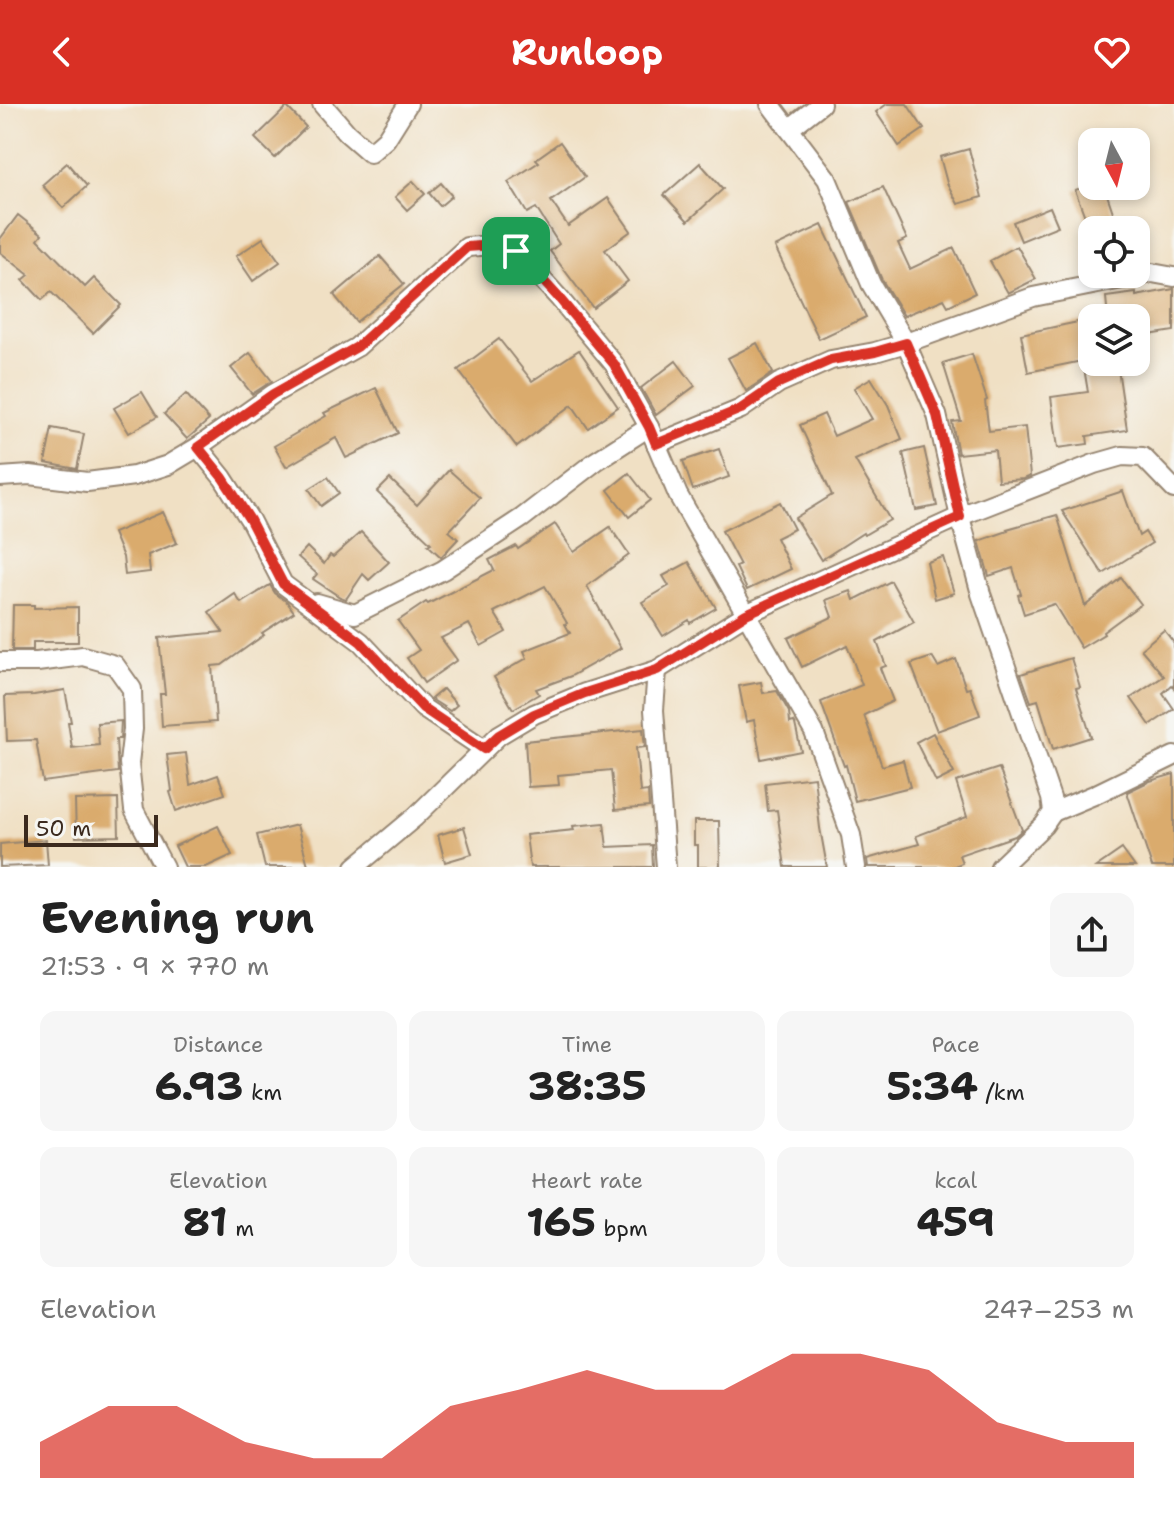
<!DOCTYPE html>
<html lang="en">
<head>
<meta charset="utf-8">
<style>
	body { margin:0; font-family:"Shantell Sans",sans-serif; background:#f6f6f6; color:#222; height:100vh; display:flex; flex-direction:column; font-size:30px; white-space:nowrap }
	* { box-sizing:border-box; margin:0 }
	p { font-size:26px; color:#767676 }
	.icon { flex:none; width:44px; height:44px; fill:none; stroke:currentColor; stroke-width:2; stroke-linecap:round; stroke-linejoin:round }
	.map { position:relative; height:763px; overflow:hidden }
	.panel { display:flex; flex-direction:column; background:#fff; flex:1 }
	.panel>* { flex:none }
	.needle { width:52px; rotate:173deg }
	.tools { position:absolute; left:1078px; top:24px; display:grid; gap:16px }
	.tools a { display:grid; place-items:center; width:72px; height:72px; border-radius:16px; background:#fff; box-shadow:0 4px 12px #0003; font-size:40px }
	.scale { position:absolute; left:24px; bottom:20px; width:134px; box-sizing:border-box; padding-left:8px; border:4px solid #3b2a1e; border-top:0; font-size:22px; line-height:28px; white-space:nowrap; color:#3b2a1e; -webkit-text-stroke:6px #f6f6f2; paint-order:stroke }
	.pin { position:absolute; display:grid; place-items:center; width:68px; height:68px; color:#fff; margin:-34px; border-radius:16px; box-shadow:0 4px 12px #0006 }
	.round { display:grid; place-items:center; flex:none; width:84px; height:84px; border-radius:16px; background:#f6f6f6 }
	.summary { display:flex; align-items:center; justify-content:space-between; height:136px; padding:0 40px }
	h1 { font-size:44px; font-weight:700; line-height:60px }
	.metrics { display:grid; grid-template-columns:repeat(3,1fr); gap:12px; height:136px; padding:8px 40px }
	.metrics div { display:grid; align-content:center; border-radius:16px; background:#f6f6f6; text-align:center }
	.metrics b { font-size:40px; font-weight:700 }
	.metrics small { font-size:22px; font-weight:400 }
	.metrics p { font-size:22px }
	.chart { height:224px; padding:16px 40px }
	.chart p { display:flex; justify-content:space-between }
	.chart svg { width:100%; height:144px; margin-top:8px; fill:#d93025; opacity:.7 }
	header { display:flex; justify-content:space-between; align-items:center; height:104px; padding:0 40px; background:#d93025; color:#fff; font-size:36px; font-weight:700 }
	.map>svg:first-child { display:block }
</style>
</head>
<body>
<header><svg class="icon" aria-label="back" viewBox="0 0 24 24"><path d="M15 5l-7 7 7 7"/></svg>Runloop<svg class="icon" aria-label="heart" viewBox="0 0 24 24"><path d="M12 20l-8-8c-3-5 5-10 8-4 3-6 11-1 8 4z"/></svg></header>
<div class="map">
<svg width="1174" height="763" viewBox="0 0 1174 763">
	<rect width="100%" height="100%" fill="#f6f6f2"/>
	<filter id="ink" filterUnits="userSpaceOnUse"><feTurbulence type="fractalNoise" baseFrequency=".0125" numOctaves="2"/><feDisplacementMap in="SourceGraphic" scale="16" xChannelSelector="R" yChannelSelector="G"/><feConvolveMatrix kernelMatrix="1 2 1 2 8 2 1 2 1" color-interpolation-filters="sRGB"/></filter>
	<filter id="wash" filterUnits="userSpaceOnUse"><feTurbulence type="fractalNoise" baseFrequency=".006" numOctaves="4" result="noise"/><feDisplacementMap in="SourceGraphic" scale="32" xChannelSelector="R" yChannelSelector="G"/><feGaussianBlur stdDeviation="1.8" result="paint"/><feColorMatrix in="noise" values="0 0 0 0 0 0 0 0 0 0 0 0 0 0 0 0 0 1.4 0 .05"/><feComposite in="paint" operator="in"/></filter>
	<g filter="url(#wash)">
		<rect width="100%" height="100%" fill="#f0e0c4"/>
		<g id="blocks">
			<g fill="#daab6d">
				<polygon points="887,0 907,0 924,25 899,42 876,8"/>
				<polygon points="287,3 306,23 275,54 255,34"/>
				<polygon points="560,38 585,73 551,97 568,122 608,94 631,127 605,146 628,177 593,204 550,147 559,140 536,104 527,109 508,78 539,58 536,55"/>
				<polygon points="969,45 982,93 958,100 947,79 940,53"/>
				<polygon points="67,59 87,82 63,104 42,81"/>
				<polygon points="700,59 723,85 688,117 664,91"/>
				<polygon points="413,77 425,90 407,106 395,93"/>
				<polygon points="441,79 452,92 440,102 429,89"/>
				<polygon points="1087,82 1104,82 1119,126 1090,126 1075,86"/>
				<polygon points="883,83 907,135 898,139 910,165 954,144 975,189 948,202 944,195 904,212 882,176 849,98"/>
				<polygon points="1050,103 1058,122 1021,137 1013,118"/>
				<polygon points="18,111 42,130 38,135 85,183 94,174 121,201 93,229 51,188 42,196 23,176 29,171 0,148 0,135"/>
				<polygon points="822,121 866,213 819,235 775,143"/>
				<polygon points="263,134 280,158 253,177 236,152"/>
				<polygon points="1017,142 1036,175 1008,189 990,157"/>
				<polygon points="380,152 404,180 356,218 334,191"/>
				<polygon points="1174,185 1174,227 1136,233 1136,214 1108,214 1106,193 1136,189 1136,192"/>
				<polygon points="1092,215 1092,255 1028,268 1021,230"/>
				<polygon points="499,235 532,277 579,246 618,303 588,324 572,301 517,343 458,266"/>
				<polygon points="757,239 773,269 746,287 728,254"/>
				<polygon points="250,249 272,277 252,290 231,264"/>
				<polygon points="972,250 987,296 985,297 989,327 1025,323 1030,372 1023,375 998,377 995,346 958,350 952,318 961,317 943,259"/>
				<polygon points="676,257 695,282 656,311 641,284"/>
				<polygon points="1083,258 1117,258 1127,326 1087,332 1088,340 1058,344 1051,293 1088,288"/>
				<polygon points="871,274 888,301 902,335 855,356 890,416 864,431 863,429 821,456 795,414 832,391 800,321 824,310 834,332 872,315 854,284"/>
				<polygon points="376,284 398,329 346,354 336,334 286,363 274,342 326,312 324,309"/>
				<polygon points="142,288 157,313 129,329 114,304"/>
				<polygon points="186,290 209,316 187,335 164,310"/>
				<polygon points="52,324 84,330 77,365 45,359"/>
				<polygon points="924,344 937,402 916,406 903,349"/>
				<polygon points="719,345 729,373 693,386 683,357"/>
				<polygon points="449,366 480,394 449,427 458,435 441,453 428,441 431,439 377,388 390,375 417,401"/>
				<polygon points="629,369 650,396 629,413 608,386"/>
				<polygon points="328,373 339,389 321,402 309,385"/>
				<polygon points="1123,387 1139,432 1145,428 1152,439 1103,470 1062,407"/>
				<polygon points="780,398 794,425 776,434 791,465 747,486 736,463 740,461 722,427"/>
				<polygon points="163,408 177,439 148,451 150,468 125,471 123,453 113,429"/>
				<polygon points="1057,411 1085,502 1121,474 1141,500 1103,528 1104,530 1081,544 1054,500 1024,510 1018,491 1021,490 1013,464 989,472 979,437 1008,427 1007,425"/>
				<polygon points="555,420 574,448 610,423 629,451 587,482 621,544 571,572 536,585 539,590 513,605 494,573 527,554 524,547 570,529 565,520 567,519 545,482 494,508 506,528 481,542 469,520 441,534 457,556 424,579 407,554 419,546 398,517 426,498 428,500 494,466 489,456 516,442 518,445"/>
				<polygon points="361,428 389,458 369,476 363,470 346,495 340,493 313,475 317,470 298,453 307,443 324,460 330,451 333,453"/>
				<polygon points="943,453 954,489 935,495 927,458"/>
				<polygon points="689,458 716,504 690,519 689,516 663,532 642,498 669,482 663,472"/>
				<polygon points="891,477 914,518 877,538 886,562 880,564 893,597 864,611 882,662 903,656 910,683 855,697 846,661 844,662 821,598 862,581 847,541 802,563 788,534 832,513 826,496 851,487 854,496"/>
				<polygon points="270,481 275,489 287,498 294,508 262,529 264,531 222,561 212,562 216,618 162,622 160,590 165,590 159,534 223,528 209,508 235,490 241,499"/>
				<polygon points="13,501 34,501 34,504 78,503 78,538 33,538 33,546 12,546"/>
				<polygon points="1164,526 1174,539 1174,584 1172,581 1163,589 1174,605 1150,621 1131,594 1164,572 1141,545"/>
				<polygon points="932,553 938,563 956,555 966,585 970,584 980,611 937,627 911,560"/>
				<polygon points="1071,554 1080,583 1076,584 1091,633 1053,645 1038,596 1031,598 1021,570"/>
				<polygon points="761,578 763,589 777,587 789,608 790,619 794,618 795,620 801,647 761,655 754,616 746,618 739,582"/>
				<polygon points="443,585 457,601 450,607 431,595"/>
				<polygon points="65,586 71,618 68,618 72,644 99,641 97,619 121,617 120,635 116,635 118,668 43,678 36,636 7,637 5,592 34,591"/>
				<polygon points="643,625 645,643 636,644 640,688 648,687 649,703 615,706 611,666 558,671 559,681 528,683 525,637"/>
				<polygon points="933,629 954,669 936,678 916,638"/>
				<polygon points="186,649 190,681 218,671 225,690 176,707 170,688 172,687 167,651"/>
				<polygon points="999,664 1022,726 1015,732 959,751 962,759 952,763 868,763 867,755 919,740 916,732 967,713 956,678"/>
				<polygon points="1174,670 1174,763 1152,763 1127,688 1150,677"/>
				<polygon points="814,673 820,724 827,763 785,763 777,706 768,707 765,679"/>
				<polygon points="118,695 119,732 76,733 75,696"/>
				<polygon points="694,717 719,717 720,763 698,763 698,741 694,741"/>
				<polygon points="604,719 607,743 652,741 653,763 530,763 526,731 574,726 573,722"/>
				<polygon points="297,721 308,761 298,763 265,763 257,731"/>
				<polygon points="218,722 232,751 206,763 185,763 175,742"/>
				<polygon points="464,723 472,750 445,758 438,731"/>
				<polygon points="46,736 48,761 0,763 0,740"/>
				<polygon points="1122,745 1135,763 1096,763"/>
			</g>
		</g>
	</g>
	<g filter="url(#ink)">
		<use href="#blocks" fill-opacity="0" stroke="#968571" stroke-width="2"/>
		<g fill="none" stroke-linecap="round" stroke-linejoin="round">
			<defs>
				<g id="street">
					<polyline points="322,0 347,29 370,49 386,35 408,0"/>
					<polyline points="770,0 827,75 871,180 906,239 937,311 960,413 981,490 1051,694 1053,708 1044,721 1000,763"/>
					<polyline points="789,25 821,0"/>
					<polyline points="656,340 741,305 779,279 831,256 875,248 906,239 1033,193 1152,169 1174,173"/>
					<polyline points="198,343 223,374 250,416 283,480 361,538 423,604 484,645"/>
					<polyline points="0,373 30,371 87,378 134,372 168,361 198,343 273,290 357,243 467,143 493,141 516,147 559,194 614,260 649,323 678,391 814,628 851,731 856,763"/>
					<polyline points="317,499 355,510 443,466 522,414 596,357 649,323"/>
					<polyline points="0,558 37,558 83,552 115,561 132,585 133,625 129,659 134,706 164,763"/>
					<polyline points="657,566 654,606 666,763"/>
					<polyline points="1053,708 1094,691 1174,652"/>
					<polyline points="355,763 415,713 499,631 534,610 585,589 657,566 746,510 968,409 1094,360 1122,352 1143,353 1174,385"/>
				</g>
			</defs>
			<use href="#street" stroke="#968571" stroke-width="22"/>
			<use href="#street" stroke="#fff" stroke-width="18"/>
		</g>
	</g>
	<g fill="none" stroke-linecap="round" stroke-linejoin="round" filter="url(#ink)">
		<defs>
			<polygon id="route" points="493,141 516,147 559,194 614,260 649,323 656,340 741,305 779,279 831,256 875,248 906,239 937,311 960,413 746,510 657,566 585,589 534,610 499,631 484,645 423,604 361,538 283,480 250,416 223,374 198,343 273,290 357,243 467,143"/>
		</defs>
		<use href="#route" stroke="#fff" stroke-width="16"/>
		<use href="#route" stroke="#d93025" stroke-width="10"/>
	</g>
</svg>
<div class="tools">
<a><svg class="needle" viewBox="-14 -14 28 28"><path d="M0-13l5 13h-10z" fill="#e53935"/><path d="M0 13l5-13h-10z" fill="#767676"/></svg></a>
<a><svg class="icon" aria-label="locate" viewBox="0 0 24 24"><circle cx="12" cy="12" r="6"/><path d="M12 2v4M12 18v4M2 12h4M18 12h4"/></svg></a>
<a><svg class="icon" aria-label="layers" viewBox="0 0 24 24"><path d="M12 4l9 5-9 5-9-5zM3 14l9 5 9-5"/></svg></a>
</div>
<div class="scale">50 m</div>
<div class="pin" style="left:516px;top:147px;background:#1e9e55"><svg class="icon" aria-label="arrive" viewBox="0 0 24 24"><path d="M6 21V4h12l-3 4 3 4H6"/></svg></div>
</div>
<section class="panel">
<div class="summary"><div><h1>Evening run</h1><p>21:53 · 9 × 770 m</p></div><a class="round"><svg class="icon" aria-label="share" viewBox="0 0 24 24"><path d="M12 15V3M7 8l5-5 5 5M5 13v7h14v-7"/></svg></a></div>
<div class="metrics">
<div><p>Distance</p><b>6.93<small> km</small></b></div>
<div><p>Time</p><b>38:35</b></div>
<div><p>Pace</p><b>5:34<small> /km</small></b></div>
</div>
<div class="metrics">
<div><p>Elevation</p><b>81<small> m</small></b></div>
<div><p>Heart rate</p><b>165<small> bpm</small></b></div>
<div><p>kcal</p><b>459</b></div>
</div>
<div class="chart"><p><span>Elevation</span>247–253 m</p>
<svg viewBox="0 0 160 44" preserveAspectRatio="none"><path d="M0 44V33L10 22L20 22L30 33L40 38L50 38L60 22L70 17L80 11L90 17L100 17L110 6L120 6L130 11L140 27L150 33L160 33V44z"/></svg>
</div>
</section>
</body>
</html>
